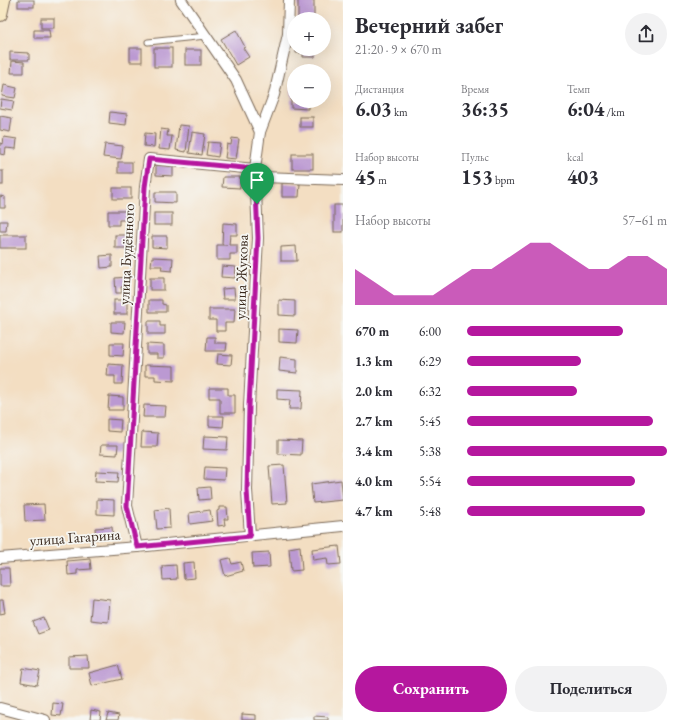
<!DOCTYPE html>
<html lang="ru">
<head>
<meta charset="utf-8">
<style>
	body { margin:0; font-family:"EB Garamond",serif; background:#f2f2f3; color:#2b2b33; height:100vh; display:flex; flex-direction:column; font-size:15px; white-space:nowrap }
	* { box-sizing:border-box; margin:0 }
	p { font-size:13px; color:#7c7c81 }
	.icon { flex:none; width:22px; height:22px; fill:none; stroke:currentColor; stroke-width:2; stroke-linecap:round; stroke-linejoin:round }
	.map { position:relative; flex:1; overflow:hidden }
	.details { display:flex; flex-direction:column; background:#fff; width:336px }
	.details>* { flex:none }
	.tools { position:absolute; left:287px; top:12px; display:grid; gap:8px }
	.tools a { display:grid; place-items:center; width:44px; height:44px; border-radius:50%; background:#fff; box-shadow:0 4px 16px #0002; font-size:20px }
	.pin { position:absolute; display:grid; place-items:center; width:34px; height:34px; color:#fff; margin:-41px -17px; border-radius:50% 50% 50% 0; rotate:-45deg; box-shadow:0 0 4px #0007 }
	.pin .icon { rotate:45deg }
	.round { display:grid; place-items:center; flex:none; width:42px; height:42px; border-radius:21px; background:#f2f2f3 }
	.head { display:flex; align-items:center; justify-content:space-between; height:68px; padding:0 12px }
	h1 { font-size:22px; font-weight:700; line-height:30px }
	.figures { display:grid; grid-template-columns:repeat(3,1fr); gap:6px; height:68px; padding:4px 12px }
	.figures div { display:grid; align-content:center }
	.figures b { font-size:20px; font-weight:700 }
	.figures small { font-size:11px; font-weight:400 }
	.figures p { font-size:11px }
	.chart { height:112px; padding:8px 12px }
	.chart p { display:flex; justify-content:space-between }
	.chart svg { width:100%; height:72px; margin-top:4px; fill:#b5179e; opacity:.7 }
	.action { display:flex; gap:8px; margin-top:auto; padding:8px 12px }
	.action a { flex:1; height:46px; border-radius:24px; background:#b5179e; color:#fff; font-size:16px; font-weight:700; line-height:46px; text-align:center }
	.action a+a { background:#f2f2f3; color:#2b2b33 }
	ul { padding:0 12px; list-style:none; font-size:13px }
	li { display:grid; grid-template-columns:64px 48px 1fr; align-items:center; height:30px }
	li i { height:10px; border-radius:5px; background:#b5179e }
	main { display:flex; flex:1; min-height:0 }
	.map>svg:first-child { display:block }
</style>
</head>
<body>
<main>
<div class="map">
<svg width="343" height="720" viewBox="0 0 343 720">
	<rect width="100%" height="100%" fill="#f6f6f2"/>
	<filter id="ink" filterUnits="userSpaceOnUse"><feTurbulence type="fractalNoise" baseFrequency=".025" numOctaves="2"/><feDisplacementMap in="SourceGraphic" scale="8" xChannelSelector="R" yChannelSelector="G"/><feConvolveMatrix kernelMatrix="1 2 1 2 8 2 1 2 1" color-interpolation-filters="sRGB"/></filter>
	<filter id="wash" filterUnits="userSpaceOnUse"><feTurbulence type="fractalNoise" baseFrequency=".012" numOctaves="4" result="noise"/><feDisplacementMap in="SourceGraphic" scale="16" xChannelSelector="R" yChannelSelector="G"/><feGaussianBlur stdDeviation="0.9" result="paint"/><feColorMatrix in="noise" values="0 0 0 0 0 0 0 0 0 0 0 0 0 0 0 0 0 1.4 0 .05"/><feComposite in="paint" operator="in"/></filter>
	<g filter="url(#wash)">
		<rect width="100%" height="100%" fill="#f3dec2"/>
		<g id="blocks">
			<g fill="#bb99d2">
				<rect x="18" y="0" width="16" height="7"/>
				<rect x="298" y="0" width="16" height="19"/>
				<rect x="41" y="18" width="13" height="10"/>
				<polygon points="34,30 49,30 50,38 34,38"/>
				<polygon points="236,30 245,47 243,48 249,57 236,65 221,39"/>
				<rect x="130" y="48" width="12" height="14"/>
				<rect x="154" y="48" width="18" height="19"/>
				<polygon points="296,49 315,49 315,57 303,57 303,53 296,53"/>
				<rect x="185" y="50" width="16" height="15"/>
				<polygon points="10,52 29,53 29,60 10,60"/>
				<polygon points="12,61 24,62 24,73 11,73"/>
				<polygon points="292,81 294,81 294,97 291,97"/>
				<polygon points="4,85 17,88 15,98 2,96"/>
				<polygon points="1,99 14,101 12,110 0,108"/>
				<polygon points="291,99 294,99 294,101 308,101 308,109 291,108"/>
				<polygon points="110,112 127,114 126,125 109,123"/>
				<polygon points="0,116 12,118 10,132 0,130"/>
				<rect x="300" y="117" width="13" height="10"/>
				<polygon points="179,125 189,126 186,152 176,150"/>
				<polygon points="161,129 168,130 167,136 172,136 170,150 159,149"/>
				<polygon points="192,132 205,134 202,155 189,153"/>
				<polygon points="145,133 155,134 154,147 144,146"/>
				<polygon points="4,137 17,139 16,149 6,148 5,155 0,154 0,143 3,144"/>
				<polygon points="232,138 239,139 236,159 225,158 227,144 231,145"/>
				<polygon points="208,142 220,143 218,157 206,155"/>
				<polygon points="105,144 123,146 121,159 103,157"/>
				<rect x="292" y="154" width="21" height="15"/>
				<rect x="118" y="162" width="14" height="11"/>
				<polygon points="156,165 173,166 173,176 156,175"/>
				<rect x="0" y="171" width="3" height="14"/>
				<polygon points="223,177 240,177 240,188 222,187"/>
				<polygon points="282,183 300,184 299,197 282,197"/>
				<rect x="113" y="188" width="18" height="11"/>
				<polygon points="155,192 176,192 176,203 155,202"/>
				<polygon points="0,196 5,197 5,208 0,208"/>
				<rect x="334" y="205" width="9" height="27"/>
				<polygon points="108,211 131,211 131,220 119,220 119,225 108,225"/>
				<rect x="154" y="213" width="18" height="12"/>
				<polygon points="0,221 7,221 6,231 0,231"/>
				<polygon points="223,223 237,224 237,235 230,235 229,245 237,245 237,254 230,254 230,260 217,260 217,245 227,245 222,244"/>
				<rect x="0" y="235" width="26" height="13"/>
				<rect x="115" y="235" width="14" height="13"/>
				<polygon points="152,236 167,236 167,248 152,247"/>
				<polygon points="296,246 297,261 281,261 281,247"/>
				<polygon points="112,255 112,267 101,268 100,256"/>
				<polygon points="152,257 173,258 172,271 161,270 162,266 151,266"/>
				<polygon points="222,266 236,267 235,278 221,277"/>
				<polygon points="128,277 128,286 121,287 122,293 116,293 115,278"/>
				<rect x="150" y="278" width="14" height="12"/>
				<polygon points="234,288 235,299 223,299 222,289"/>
				<rect x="114" y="300" width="13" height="14"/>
				<polygon points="149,300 162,300 162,304 166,305 166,312 149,312"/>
				<polygon points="279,300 295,301 295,316 279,315"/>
				<polygon points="209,309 235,309 234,323 225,323 225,331 216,331 216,320 209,320"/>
				<polygon points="148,321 160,321 160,326 165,326 165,334 148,334"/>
				<polygon points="111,322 125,322 124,333 111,332"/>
				<polygon points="279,329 298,330 297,343 279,342"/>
				<polygon points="207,337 215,337 215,343 227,343 226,351 206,351"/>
				<polygon points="110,343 124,343 123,356 110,355"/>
				<polygon points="147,344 164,345 164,358 157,358 157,354 147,354"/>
				<polygon points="218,354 232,355 231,365 217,364"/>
				<polygon points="280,357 297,359 297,373 279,371"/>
				<polygon points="108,364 123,365 122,384 115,384 115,376 107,376"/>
				<polygon points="145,365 174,366 174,381 155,380 155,376 145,376"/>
				<polygon points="209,388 228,388 228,395 235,395 235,413 220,413 220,398 209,398"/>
				<polygon points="277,389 302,390 301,409 289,409 290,400 277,399"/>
				<polygon points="109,396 123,397 123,410 108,410"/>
				<polygon points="144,405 166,406 165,417 143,417"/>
				<polygon points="209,416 224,416 223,427 209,426"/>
				<polygon points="107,419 121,420 120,432 107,431"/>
				<polygon points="142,432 158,433 157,447 141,447"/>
				<polygon points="204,436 228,437 227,450 203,449"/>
				<polygon points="278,440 302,441 301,455 278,454"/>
				<polygon points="101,445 118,445 117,455 100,454"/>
				<polygon points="284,465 287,503 272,504 269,466"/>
				<polygon points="205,467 225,468 224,480 204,479"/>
				<polygon points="96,471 119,472 118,482 95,481"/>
				<polygon points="341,480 343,500 313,503 311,484"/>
				<polygon points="210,487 211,499 199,500 198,488"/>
				<polygon points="97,499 114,500 114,515 97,514"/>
				<polygon points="44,504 45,520 25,521 24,505"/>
				<polygon points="219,507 227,507 228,519 224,519 225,525 218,526 217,511 219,510"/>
				<polygon points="169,508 170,528 157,529 155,510"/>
				<polygon points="210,510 212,521 190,524 189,513"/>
				<polygon points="112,527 113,538 96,539 95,528"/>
				<polygon points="300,546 302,570 291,571 289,548"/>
				<polygon points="339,546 341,564 328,565 327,558 313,560 312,549"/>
				<polygon points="269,552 270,567 253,568 252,553"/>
				<polygon points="230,558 232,564 241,562 243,571 225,576 221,560"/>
				<polygon points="90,559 91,569 77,570 77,574 68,575 67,561"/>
				<polygon points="194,562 195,578 184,579 183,563"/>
				<polygon points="176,565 177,579 163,580 162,566"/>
				<polygon points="0,568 9,568 10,586 0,586"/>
				<polygon points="92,598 110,600 108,622 90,620"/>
				<polygon points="0,600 3,600 5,613 0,614"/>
				<polygon points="44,618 49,630 38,634 33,622"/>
				<polygon points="88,656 89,668 69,668 69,657"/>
				<polygon points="118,665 122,679 92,686 89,673"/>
				<polygon points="23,668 40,671 37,685 21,682"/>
				<polygon points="53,703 63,704 61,716 52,715"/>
				<polygon points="91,710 101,712 100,720 90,720"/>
				<polygon points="108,713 119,715 118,720 106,720"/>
				<polygon points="242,714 256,715 256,720 242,720"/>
				<polygon points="314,716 328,717 328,720 314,720"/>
			</g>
		</g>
	</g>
	<g filter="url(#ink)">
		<use href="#blocks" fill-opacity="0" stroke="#7b6957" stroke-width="1"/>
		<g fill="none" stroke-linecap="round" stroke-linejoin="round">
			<defs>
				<polyline id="service" points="148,42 206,36"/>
				<g id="minor">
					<polyline points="181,0 236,80 260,132"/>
					<polyline points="250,536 247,490 249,406 258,238 255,169 260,132 274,95 288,34 289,0"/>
					<polyline points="137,547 127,506 145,187 149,159 255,169 263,177 343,180"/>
					<polyline points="0,558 137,547 343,526"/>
					<polyline points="0,708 45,720"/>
				</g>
				<polyline id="secondary" points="0,14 3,0"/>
			</defs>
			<use href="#service" stroke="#7b6957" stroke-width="7"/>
			<use href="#minor" stroke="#7b6957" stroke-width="12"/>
			<use href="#secondary" stroke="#7b6957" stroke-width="16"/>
			<use href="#service" stroke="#fff" stroke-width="5"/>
			<use href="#minor" stroke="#fff" stroke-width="10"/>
			<use href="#secondary" stroke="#f7e8c3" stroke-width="14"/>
		</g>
	</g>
	<g fill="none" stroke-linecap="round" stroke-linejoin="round" filter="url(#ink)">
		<defs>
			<polygon id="route" points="149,159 255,169 258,238 249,406 247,490 250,536 137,547 127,506 145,187"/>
		</defs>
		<use href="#route" stroke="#fff" stroke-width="8"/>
		<use href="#route" stroke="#b5179e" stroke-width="5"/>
	</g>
	<g text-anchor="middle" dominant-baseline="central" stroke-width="3.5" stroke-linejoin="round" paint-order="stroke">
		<g font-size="15" fill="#3b2a1e" stroke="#f6f6f2">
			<text transform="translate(126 254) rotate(-87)">улица Будённого</text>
			<text transform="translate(241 277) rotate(-88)">улица Жукова</text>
			<text transform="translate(75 537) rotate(-4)">улица Гагарина</text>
		</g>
	</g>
</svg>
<div class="tools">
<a>+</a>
<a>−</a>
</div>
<div class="pin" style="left:257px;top:204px;background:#1e9e55"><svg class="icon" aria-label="arrive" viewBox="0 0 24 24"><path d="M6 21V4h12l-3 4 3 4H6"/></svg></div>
</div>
<section class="details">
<div class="head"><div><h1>Вечерний забег</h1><p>21:20 · 9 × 670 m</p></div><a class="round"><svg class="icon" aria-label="share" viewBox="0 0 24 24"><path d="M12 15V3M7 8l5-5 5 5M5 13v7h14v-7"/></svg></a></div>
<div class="figures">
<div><p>Дистанция</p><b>6.03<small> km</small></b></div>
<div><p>Время</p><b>36:35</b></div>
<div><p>Темп</p><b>6:04<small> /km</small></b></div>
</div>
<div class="figures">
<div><p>Набор высоты</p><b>45<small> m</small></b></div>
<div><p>Пульс</p><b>153<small> bpm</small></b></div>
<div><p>kcal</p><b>403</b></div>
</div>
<div class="chart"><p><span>Набор высоты</span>57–61 m</p>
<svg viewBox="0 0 160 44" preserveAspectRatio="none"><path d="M0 44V22L10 30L20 38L30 38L40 38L50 30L60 22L70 22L80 14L90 6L100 6L110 14L120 22L130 22L140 14L150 14L160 22V44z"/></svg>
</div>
<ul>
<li><b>670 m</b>6:00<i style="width:78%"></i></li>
<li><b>1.3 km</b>6:29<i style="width:57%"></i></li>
<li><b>2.0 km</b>6:32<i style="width:55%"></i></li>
<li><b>2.7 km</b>5:45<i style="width:93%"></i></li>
<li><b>3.4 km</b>5:38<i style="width:100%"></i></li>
<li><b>4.0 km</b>5:54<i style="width:84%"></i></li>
<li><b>4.7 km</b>5:48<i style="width:89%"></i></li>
</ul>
<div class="action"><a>Сохранить</a><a>Поделиться</a></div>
</section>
</main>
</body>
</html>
